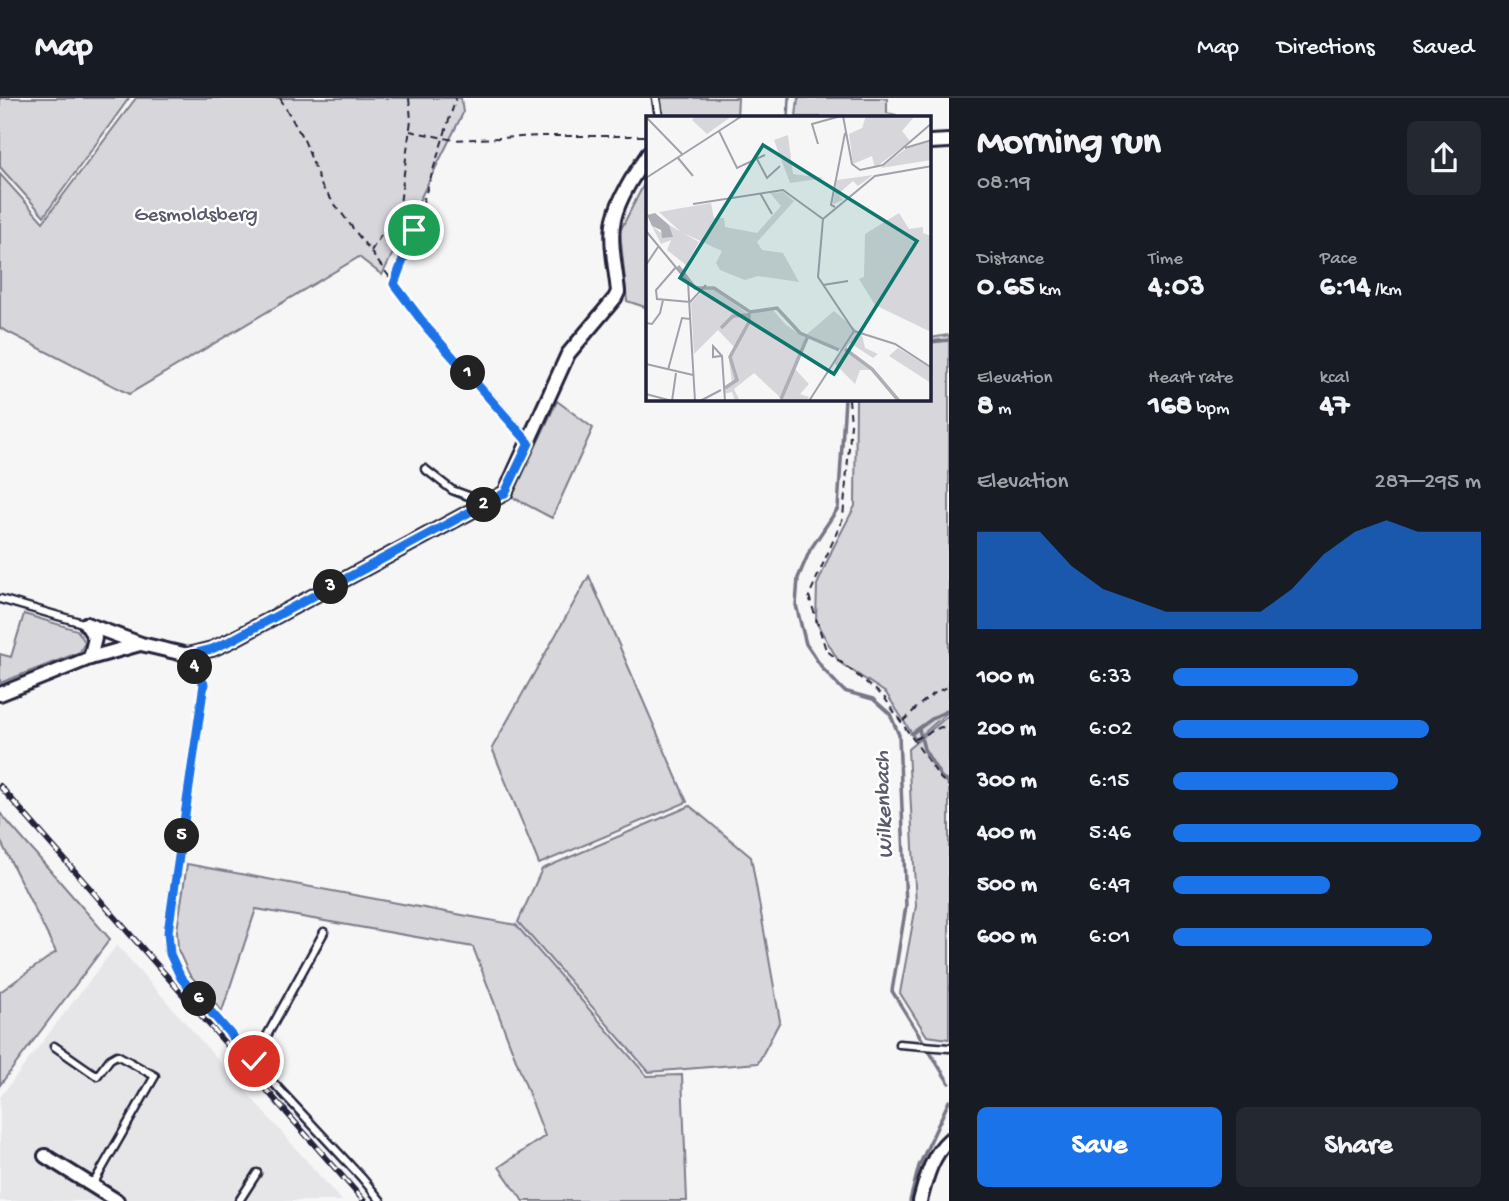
<!DOCTYPE html>
<html lang="en">
<head>
<meta charset="utf-8">
<style>
	body { margin:0; font-family:"Gochi Hand",sans-serif; background:#242831; color:#f1f3f6; height:100vh; display:flex; flex-direction:column; font-size:26px; white-space:nowrap }
	* { box-sizing:border-box; margin:0 }
	p { font-size:23px; color:#9ea1a6 }
	.icon { flex:none; width:38px; height:38px; fill:none; stroke:currentColor; stroke-width:2; stroke-linecap:round; stroke-linejoin:round }
	.map { position:relative; flex:1; overflow:hidden }
	.side { display:flex; flex-direction:column; background:#171b24; width:560px }
	.side>* { flex:none }
	.pin { position:absolute; display:grid; place-items:center; width:60px; height:60px; color:#fff; margin:-30px; border:4px solid #fff; border-radius:50%; box-shadow:0 2px 7px #0007 }
	.km { position:absolute; width:35px; height:35px; margin:-18px; border-radius:50%; background:#222; color:#fff; font-size:19px; line-height:35px; text-align:center }
	.round { display:grid; place-items:center; flex:none; width:74px; height:74px; border-radius:10px; background:#242831 }
	.headline { display:flex; align-items:center; justify-content:space-between; height:119px; padding:0 28px }
	h1 { font-size:38px; font-weight:800; line-height:52px }
	.stats { display:grid; grid-template-columns:repeat(3,1fr); gap:10px; height:119px; padding:7px 28px }
	.stats div { display:grid; align-content:center }
	.stats b { font-size:30px; font-weight:800 }
	.stats small { font-size:19px; font-weight:400 }
	.stats p { font-size:19px }
	.chart { height:196px; padding:14px 28px }
	.chart p { display:flex; justify-content:space-between }
	.chart svg { width:100%; height:126px; margin-top:7px; fill:#1a73e8; opacity:.7 }
	.primary-button { display:flex; gap:14px; margin-top:auto; padding:14px 28px }
	.primary-button a { flex:1; height:80px; border-radius:10px; background:#1a73e8; color:#fff; font-size:28px; font-weight:800; line-height:80px; text-align:center }
	.primary-button a+a { background:#242831; color:#f1f3f6 }
	ul { padding:0 28px; list-style:none; font-size:23px }
	li { display:grid; grid-template-columns:112px 84px 1fr; align-items:center; height:52px }
	li i { height:18px; border-radius:9px; background:#1a73e8 }
	header { display:flex; align-items:center; gap:42px; box-sizing:border-box; height:98px; padding:0 35px; background:#171b24; border-bottom:2px solid #363941 }
	header strong { font-size:33px }
	nav { display:flex; gap:38px; margin-inline-start:auto; font-size:24px }
	main { display:flex; flex:1; min-height:0 }
	.map>svg:first-child { display:block }
</style>
</head>
<body>
<header>
<strong>Map</strong>
<nav><a>Map</a><a>Directions</a><a>Saved</a></nav>
</header>
<main>
<div class="map">
<svg width="949" height="1103" viewBox="0 0 949 1103">
	<rect width="100%" height="100%" fill="#f6f6f7"/>
	<filter id="ink" filterUnits="userSpaceOnUse"><feTurbulence type="fractalNoise" baseFrequency=".0143" numOctaves="2"/><feDisplacementMap in="SourceGraphic" scale="14" xChannelSelector="R" yChannelSelector="G"/><feConvolveMatrix kernelMatrix="1 2 1 2 8 2 1 2 1" color-interpolation-filters="sRGB"/></filter>
	<g filter="url(#ink)">
		<polygon fill="#e6e6e9" points="117,847 342,1103 0,1103 0,999"/>
		<g fill="#d7d7db" stroke="#7c7c8b" stroke-width="2">
			<polygon points="0,0 129,0 44,118 0,69"/>
			<polygon points="136,0 461,0 463,15 382,177 359,159 129,296 0,230 0,76 43,124"/>
			<polygon points="660,0 738,0 737,19 660,19"/>
			<polygon points="798,0 887,0 887,15 896,17 896,19 796,19"/>
			<polygon points="648,78 648,210 627,203 620,133"/>
			<polygon points="949,237 949,613 916,642 886,595 839,564 816,524 817,487 832,452 855,408 856,301 930,301 930,240"/>
			<polygon points="557,303 593,330 552,420 512,399"/>
			<polygon points="589,478 687,704 539,766 492,650"/>
			<polygon points="24,516 77,532 85,544 80,554 0,585 0,556 11,559"/>
			<polygon points="949,617 949,941 927,938 900,895 916,808 908,651"/>
			<polygon points="690,708 751,759 780,923 758,965 649,974 518,824 542,771"/>
			<polygon points="0,715 110,841 0,987 0,894 56,854 0,742"/>
			<polygon points="187,766 516,827 647,978 682,977 687,1103 523,1103 499,1069 545,1038 473,849 256,811 222,913 189,876 178,852 177,832"/>
		</g>
		<g fill="none" stroke-linecap="round" stroke-linejoin="round">
			<g stroke="#767685" stroke-width="3.5">
				<polyline points="788,19 789,0"/>
				<polyline points="930,244 949,242"/>
				<polyline points="845,301 838,410 810,452 798,480 796,507 806,546 823,571 844,593 873,601 890,616 899,637 906,808 892,893 949,985"/>
				<polyline points="919,631 924,651 941,679 949,685"/>
				<polyline points="911,636 936,618 949,612"/>
				<polyline points="910,1103 919,1068 949,1003"/>
			</g>
			<defs>
				<g id="lane">
					<polyline points="656,0 659,19"/>
					<polyline points="428,231 528,343"/>
					<polyline points="425,371 452,392 471,399 482,406"/>
					<polyline points="0,501 86,526"/>
					<polyline points="188,557 204,586 168,833 170,856 181,880 253,963 362,1080 381,1103"/>
					<polyline points="899,946 949,950"/>
					<polyline points="54,948 97,978 110,961 117,957 155,978 92,1088"/>
					<polyline points="253,963 324,834"/>
					<polyline points="239,1103 257,1075"/>
				</g>
				<g id="street">
					<polyline points="930,44 949,43"/>
					<path d="M 86,526 L 141,546 L 188,557 L 212,551 L 230,543 L 505,395 L 568,256 L 615,200 L 618,194 C 616,172 609,142 614,121 C 619,99 636,74 648,56"/>
					<polyline points="90,560 140,546"/>
					<polyline points="0,596 90,560 95,540 86,526"/>
					<polyline points="45,1058 117,1103"/>
					<path d="M 920,1103 C 926,1081 931,1058 949,1042"/>
				</g>
			</defs>
			<use href="#lane" stroke="#22223b" stroke-width="11"/>
			<use href="#street" stroke="#22223b" stroke-width="18"/>
			<g stroke="#22223b" stroke-width="2" stroke-dasharray="7 5" stroke-linecap="butt">
				<polyline points="280,0 305,44 322,89 424,225"/>
				<polyline points="409,0 411,22 400,106 414,131"/>
				<polyline points="410,33 454,42 542,38 648,38"/>
				<polyline points="371,153 400,107"/>
				<polyline points="395,185 414,132 456,0"/>
				<polyline points="849,301 851,326 843,420 809,498 826,552 884,599 940,680 949,688"/>
				<path d="M 903,623 C 917,610 930,594 949,589"/>
				<polyline points="915,641 941,629 949,631"/>
			</g>
			<use href="#lane" stroke="#fff" stroke-width="6"/>
			<use href="#street" stroke="#fff" stroke-width="12"/>
			<defs>
				<polyline id="rail" points="0,688 364,1103"/>
			</defs>
			<use href="#rail" stroke="#22223b" stroke-width="6"/>
			<use href="#rail" stroke="#fff" stroke-width="3.5" stroke-dasharray="10" stroke-linecap="butt"/>
		</g>
	</g>
	<g fill="none" stroke-linecap="round" stroke-linejoin="round" filter="url(#ink)">
		<defs>
			<polyline id="route" points="254,963 181,880 170,856 168,834 204,586 188,557 212,551 230,543 505,395 529,345 428,231 394,186 414,132"/>
		</defs>
		<use href="#route" stroke="#fff" stroke-width="14"/>
		<use href="#route" stroke="#1a73e8" stroke-width="9"/>
	</g>
	<g text-anchor="middle" dominant-baseline="central" stroke-width="5" stroke-linejoin="round" paint-order="stroke">
		<g font-size="21" fill="#58586b" stroke="#fff">
			<text x="196" y="118">Gesmoldsberg</text>
		</g>
		<g font-size="23" font-style="italic" fill="#5a5a6d" stroke="#fff">
			<text transform="translate(885 707) rotate(-92)">Wilkenbach</text>
		</g>
	</g>
	<g transform="translate(646 18)">
		<rect width="285" height="285" fill="#f6f6f7"/>
		<path d="M 49,0 L 86,0 L 61,18 L 46,4 ZM 220,0 L 269,0 L 256,15 L 264,25 L 229,52 L 226,40 L 207,48 L 203,18 L 216,12 ZM 142,19 L 147,58 L 179,62 L 144,67 L 128,24 ZM 285,25 L 285,44 L 235,52 L 259,33 ZM 227,59 L 212,70 L 207,65 L 192,78 L 197,84 L 187,88 L 191,64 ZM 137,76 L 148,85 L 111,126 L 116,134 L 137,137 L 153,166 L 112,160 L 99,164 L 74,154 L 70,147 L 76,135 L 35,116 L 13,96 L 65,87 L 68,102 L 78,102 L 79,111 L 111,117 L 135,90 L 124,77 ZM 253,97 L 263,113 L 277,111 L 277,117 L 285,120 L 285,216 L 229,189 L 213,163 L 218,161 L 219,118 ZM 23,109 L 53,126 L 40,149 L 21,134 L 25,124 L 15,128 L 6,110 L 19,120 L 24,117 ZM 59,173 L 67,173 L 101,197 L 127,194 L 140,209 L 161,223 L 149,253 L 163,268 L 154,278 L 163,281 L 161,285 L 138,285 L 108,257 L 88,273 L 94,285 L 89,285 L 86,276 L 78,278 L 77,273 L 86,267 L 83,244 L 89,232 L 72,214 L 48,238 L 45,187 ZM 188,195 L 216,219 L 219,232 L 232,238 L 227,242 L 204,227 L 198,234 L 225,254 L 214,254 L 209,268 L 188,247 L 197,235 L 161,218 ZM 252,232 L 285,252 L 285,267 L 243,240 Z" fill="#d7d7db"/>
		<path d="M 9,97 L 23,109 L 27,121 L 16,122 L 15,114 L 6,110 L 1,99 Z" fill="#aeaeb7"/>
		<path fill="none" stroke="#aeaeb7" stroke-width="3.5" d="M 32,150 L 49,172 L 68,172 L 104,196 L 131,192 L 154,217 L 193,234M 75,212 L 87,200 L 102,199M 199,233 L 226,253 L 253,285M 79,272 L 91,264 L 84,241 L 103,206 L 103,197M 135,283 L 161,222"/>
		<path fill="none" stroke="#a1a1ac" stroke-width="2" d="M 197,0 L 206,48 L 214,54 L 237,49 L 286,7M 0,1 L 36,38M 73,15 L 91,52 L 119,39M 172,28 L 166,8 L 195,0M 259,32 L 286,24M 32,42 L 47,60M 111,43 L 121,62 L 134,50M 0,62 L 96,0M 114,77 L 126,98M 47,88 L 137,74 L 177,103M 189,91 L 185,89 L 199,17M 0,115 L 42,166 L 49,285M 0,149 L 12,131M 30,151 L 10,174 L 11,183 L 44,186 L 60,169M 177,169 L 202,165M 0,207 L 6,208 L 14,197 L 17,184M 208,215 L 172,161 L 177,103 L 229,60 L 286,50M 208,215 L 249,228 L 286,252M 75,240 L 67,241 L 67,230 L 76,240 L 79,285M 0,248 L 47,259M 22,254 L 36,202 L 44,203M 0,278 L 26,285M 26,285 L 30,257M 54,285 L 75,274M 163,285 L 208,215"/>
		<path fill="#0f766e" fill-opacity="0.15" stroke="#0f766e" stroke-width="3.5" d="M 117,29 L 271,125 L 188,258 L 34,162 Z"/>
		<rect width="285" height="285" fill="none" stroke="#22223b" stroke-width="3.5"/>
	</g>
</svg>
<div class="pin" style="left:414px;top:132px;background:#1e9e55"><svg class="icon" aria-label="arrive" viewBox="0 0 24 24"><path d="M6 21V4h12l-3 4 3 4H6"/></svg></div>
<div class="pin" style="left:254px;top:963px;background:#d93025"><svg class="icon" aria-label="check" viewBox="0 0 24 24"><path d="M5 12l5 5 9-10"/></svg></div>
<b class="km" style="left:468px;top:275px">1</b>
<b class="km" style="left:484px;top:407px">2</b>
<b class="km" style="left:331px;top:489px">3</b>
<b class="km" style="left:195px;top:569px">4</b>
<b class="km" style="left:182px;top:738px">5</b>
<b class="km" style="left:199px;top:901px">6</b>
</div>
<section class="side">
<div class="headline"><div><h1>Morning run</h1><p>08:19</p></div><a class="round"><svg class="icon" aria-label="share" viewBox="0 0 24 24"><path d="M12 15V3M7 8l5-5 5 5M5 13v7h14v-7"/></svg></a></div>
<div class="stats">
<div><p>Distance</p><b>0.65<small> km</small></b></div>
<div><p>Time</p><b>4:03</b></div>
<div><p>Pace</p><b>6:14<small> /km</small></b></div>
</div>
<div class="stats">
<div><p>Elevation</p><b>8<small> m</small></b></div>
<div><p>Heart rate</p><b>168<small> bpm</small></b></div>
<div><p>kcal</p><b>47</b></div>
</div>
<div class="chart"><p><span>Elevation</span>287–295 m</p>
<svg viewBox="0 0 160 44" preserveAspectRatio="none"><path d="M0 44V10L10 10L20 10L30 22L40 30L50 34L60 38L70 38L80 38L90 38L100 30L110 18L120 10L130 6L140 10L150 10L160 10V44z"/></svg>
</div>
<ul>
<li><b>100 m</b>6:33<i style="width:60%"></i></li>
<li><b>200 m</b>6:02<i style="width:83%"></i></li>
<li><b>300 m</b>6:15<i style="width:73%"></i></li>
<li><b>400 m</b>5:46<i style="width:100%"></i></li>
<li><b>500 m</b>6:49<i style="width:51%"></i></li>
<li><b>600 m</b>6:01<i style="width:84%"></i></li>
</ul>
<div class="primary-button"><a>Save</a><a>Share</a></div>
</section>
</main>
</body>
</html>
